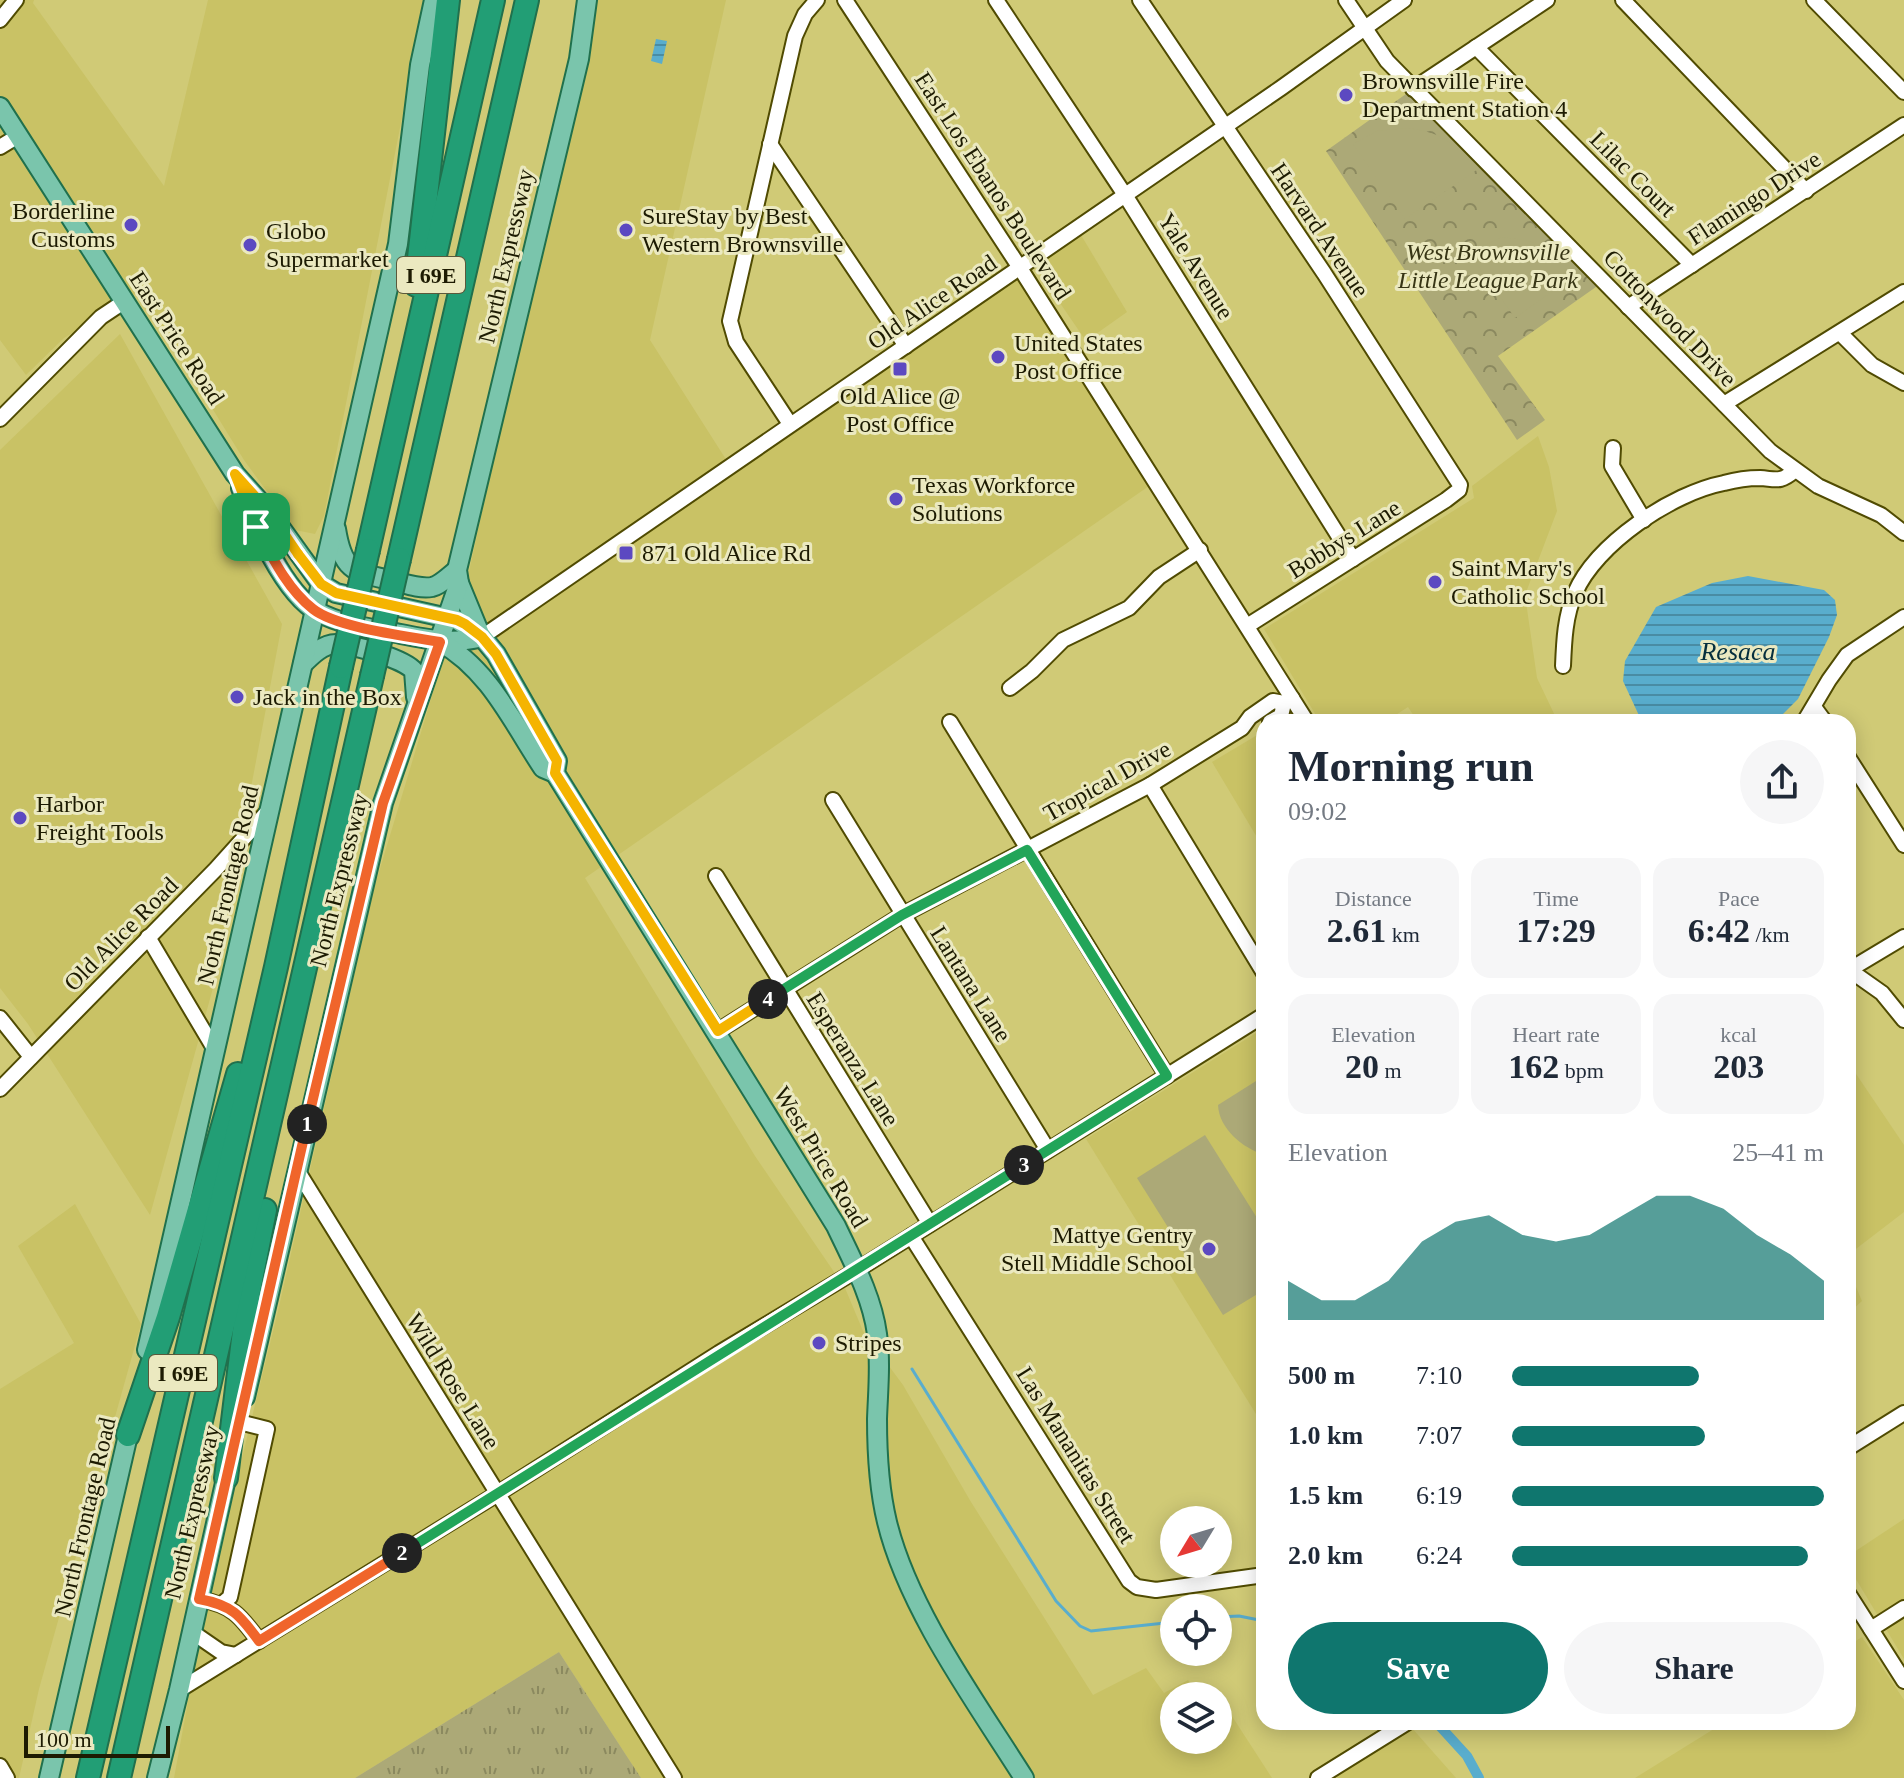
<!DOCTYPE html>
<html lang="en">
<head>
<meta charset="utf-8">
<style>
	body { margin:0; font-family:"Times New Roman",serif; background:#f6f6f7; color:#1f2937; height:100vh; display:flex; flex-direction:column; font-size:30px; white-space:nowrap }
	* { box-sizing:border-box; margin:0 }
	p { font-size:26px; color:#747a83 }
	.icon { flex:none; width:44px; height:44px; fill:none; stroke:currentColor; stroke-width:2; stroke-linecap:round; stroke-linejoin:round }
	.map { position:relative; flex:1; overflow:hidden }
	.drawer { position:absolute; left:1256px; top:714px; width:600px; height:1016px; display:flex; flex-direction:column; background:#fff; border-radius:24px; box-shadow:0 4px 20px #0003 }
	.drawer>* { flex:none }
	.needle { width:52px; rotate:232deg }
	.tools { position:absolute; left:1160px; top:1506px; display:grid; gap:16px }
	.tools a { display:grid; place-items:center; width:72px; height:72px; border-radius:50%; background:#fff; box-shadow:0 4px 20px #0003; font-size:40px }
	.scale { position:absolute; left:24px; bottom:20px; width:146px; box-sizing:border-box; padding-left:8px; border:4px solid #1d1b02; border-top:0; font-size:22px; line-height:28px; white-space:nowrap; color:#1d1b02; -webkit-text-stroke:6px #ebe9c0; paint-order:stroke }
	.pin { position:absolute; display:grid; place-items:center; width:68px; height:68px; color:#fff; margin:-34px; border-radius:16px; box-shadow:0 4px 12px #0006 }
	.km { position:absolute; width:40px; height:40px; margin:-20px; border-radius:50%; background:#222; color:#fff; font-size:22px; line-height:40px; text-align:center }
	.round { display:grid; place-items:center; flex:none; width:84px; height:84px; border-radius:42px; background:#f6f6f7 }
	.overview { display:flex; align-items:center; justify-content:space-between; height:136px; padding:0 32px }
	h1 { font-size:44px; font-weight:800; line-height:60px }
	.metrics { display:grid; grid-template-columns:repeat(3,1fr); gap:12px; height:136px; padding:8px 32px }
	.metrics div { display:grid; align-content:center; border-radius:20px; background:#f6f6f7; text-align:center }
	.metrics b { font-size:34px; font-weight:800 }
	.metrics small { font-size:22px; font-weight:400 }
	.metrics p { font-size:22px }
	.chart { height:224px; padding:16px 32px }
	.chart p { display:flex; justify-content:space-between }
	.chart svg { width:100%; height:144px; margin-top:8px; fill:#0f766e; opacity:.7 }
	.primary-button { display:flex; gap:16px; margin-top:auto; padding:16px 32px }
	.primary-button a { flex:1; height:92px; border-radius:48px; background:#0f766e; color:#fff; font-size:32px; font-weight:800; line-height:92px; text-align:center }
	.primary-button a+a { background:#f6f6f7; color:#1f2937 }
	ul { padding:0 32px; list-style:none; font-size:26px }
	li { display:grid; grid-template-columns:128px 96px 1fr; align-items:center; height:60px }
	li i { height:20px; border-radius:10px; background:#0f766e }
	.map>svg:first-child { display:block }
</style>
</head>
<body>
<div class="map">
<svg width="1904" height="1778" viewBox="0 0 1904 1778">
	<defs>
		<pattern id="grass-tufts" width="24" height="20" patternUnits="userSpaceOnUse" patternTransform="scale(2)"><rect width="24" height="20" fill="#aca977"/><path d="M3 7l-1-3M5 7V3M7 7l1-3M15 17l-1-3M17 17v-4M19 17l1-3" fill="none" stroke="#8b895f"/></pattern>
		<pattern id="park-crowns" width="20" height="18" patternUnits="userSpaceOnUse" patternTransform="scale(2)"><rect width="20" height="18" fill="#aca977"/><path d="M2 6a3 3 0 1 1 6 0M12 15a3 3 0 1 1 6 0" fill="none" stroke="#8b895f"/></pattern>
		<pattern id="water-rules" width="6" height="5" patternUnits="userSpaceOnUse" patternTransform="scale(2)"><rect width="6" height="5" fill="#59adcd"/><path d="M0 2.5h6" fill="none" stroke="#498ca4"/></pattern>
	</defs>
	<rect width="100%" height="100%" fill="#d0ca76"/>
	<g fill="#c9c265">
		<polygon points="0,0 34,0 33,3 164,186 208,0 425,0 324,516 315,534 295,530 244,460 140,291 64,338 26,375 0,340"/>
		<polygon points="594,0 726,0 650,340 734,472 1018,279 1149,486 585,878 755,1156 845,1288 863,1331 903,1385 971,1502 1093,1695 1146,1668 1164,1693 1188,1680 1199,1696 1174,1696 1174,1740 1218,1740 1218,1717 1228,1710 1272,1778 641,1778 559,1652 355,1778 174,1778 205,1609 278,1311 373,892 468,576"/>
		<polygon points="1081,235 1127,312 1086,341 1034,265"/>
		<polygon points="120,334 282,624 213,988 150,1215 28,1024 0,988 0,450"/>
		<polygon points="1538,436 1549,467 1557,511 1525,595 1537,678 1558,722 1418,722 1408,707 1385,722 1320,722 1264,629 1474,498 1472,486"/>
		<polygon points="1264,731 1264,849 1212,762"/>
		<polygon points="1264,1028 1264,1427 1086,1139"/>
		<polygon points="1848,1062 1904,1145 1904,1212 1848,1255"/>
		<polygon points="75,1204 141,1324 39,1689 19,1778 0,1778 0,1389 74,1343 18,1246"/>
		<polygon points="1848,1268 1862,1301 1848,1314"/>
		<polygon points="1904,1519 1904,1659 1848,1566 1848,1556"/>
		<polygon points="1862,1637 1904,1700 1904,1778 1635,1778 1725,1722 1848,1722 1848,1646"/>
		<polygon points="1411,1727 1456,1778 1330,1778"/>
	</g>
	<polygon fill="url(#grass-tufts)" points="559,1652 641,1778 355,1778"/>
	<polygon fill="url(#park-crowns)" points="1413,89 1603,282 1498,356 1545,420 1517,440 1326,151"/>
	<g fill="#aca977">
		<path d="M 1407,128 C 1444,133 1452,142 1478,169 L 1405,219 L 1353,144 L 1377,131 Z"/>
		<path d="M 1502,237 C 1541,242 1551,245 1581,271 L 1515,318 L 1469,253 Z"/>
		<path d="M 1264,1076 L 1264,1155 C 1243,1148 1219,1129 1218,1105 Z"/>
		<polygon points="1205,1135 1264,1229 1264,1290 1223,1315 1137,1178"/>
	</g>
	<g fill="url(#water-rules)">
		<polygon points="656,39 667,41 662,64 651,61"/>
		<polygon points="1748,576 1824,590 1835,600 1837,615 1829,637 1798,699 1775,722 1642,722 1623,681 1625,661 1656,607 1712,583"/>
	</g>
	<g fill="none" stroke-linecap="round" stroke-linejoin="round">
		<g stroke="#59adcd" stroke-width="3">
			<polyline points="912,1369 1056,1601 1080,1626 1091,1631 1174,1622"/>
			<polyline points="1218,1617 1239,1616 1264,1621"/>
		</g>
		<polyline stroke="#59adcd" stroke-width="10" points="1436,1722 1467,1756 1479,1778"/>
		<defs>
			<g id="minor">
				<polyline points="845,0 1020,268 1307,722"/>
				<polyline points="996,0 1125,195 1353,559"/>
				<polyline points="1140,0 1324,273 1460,485 1459,490 1446,500 1247,626"/>
				<polyline points="1346,0 1387,61 1770,451 1818,486 1881,515 1904,533"/>
				<polyline points="1623,0 1806,191"/>
				<polyline points="1814,0 1904,92"/>
				<polyline points="0,20 16,0"/>
				<polyline points="1476,47 1692,265"/>
				<polyline points="1413,89 1547,0"/>
				<polyline points="770,144 906,346"/>
				<polyline points="0,147 18,136"/>
				<polyline points="1628,307 1904,125"/>
				<polyline points="1840,333 1872,365 1904,383"/>
				<polyline points="1724,404 1904,292"/>
				<polyline points="0,419 101,317 125,301"/>
				<polyline points="790,424 736,342 730,321 795,36 805,14 817,0"/>
				<polyline points="1613,448 1612,466 1644,520"/>
				<polyline points="482,637 1281,88 1404,0"/>
				<path d="M 1563,666 C 1564,641 1565,616 1575,593 C 1596,544 1672,493 1724,483 C 1735,480 1748,478 1760,478 C 1776,479 1780,483 1794,471"/>
				<polyline points="1010,688 1032,671 1063,640 1129,608 1159,577 1200,550"/>
				<polyline points="1814,707 1825,722"/>
				<polyline points="950,722 1167,1076"/>
				<polyline points="1270,722 1281,716 1284,703"/>
				<polyline points="1804,722 1829,680 1847,655 1904,617"/>
				<polyline points="1848,757 1904,845"/>
				<polyline points="1150,785 1264,973"/>
				<polyline points="833,800 1048,1150"/>
				<polyline points="716,876 930,1224"/>
				<polyline points="148,937 215,1050"/>
				<polyline points="1848,969 1882,993 1904,1020"/>
				<polyline points="1849,970 1904,937"/>
				<polyline points="0,1018 31,1057"/>
				<polyline points="718,1031 902,915 1150,785 1242,728 1250,717 1273,701 1284,703 1292,698"/>
				<polyline points="0,1089 216,869 269,810"/>
				<polyline points="297,1170 674,1778"/>
				<polyline points="911,1236 1129,1581 1137,1587 1156,1590 1264,1575"/>
				<polyline points="1848,1448 1904,1413"/>
				<polyline points="1848,1593 1904,1681"/>
				<path d="M 199,1599 C 232,1605 240,1615 259,1641"/>
				<polyline points="223,1603 230,1597 267,1429 239,1422"/>
				<polyline points="1871,1629 1904,1608"/>
				<polyline points="192,1632 221,1652 236,1655"/>
				<polyline points="179,1690 497,1494 719,1353 857,1270 1264,1015"/>
				<polyline points="0,1766 7,1778"/>
				<polyline points="1318,1778 1408,1722"/>
			</g>
			<g id="major">
				<path d="M 0,107 L 235,474 L 270,513 L 321,584 L 336,593 L 457,620 L 482,637 L 496,654 L 557,761 L 555,773 L 836,1226 C 852,1260 872,1296 877,1334 C 881,1362 878,1390 877,1419 C 877,1453 879,1489 887,1522 C 908,1609 976,1702 1024,1778"/>
				<path d="M 241,488 C 254,523 284,594 318,612 C 342,625 370,628 396,633 C 426,639 452,645 482,637"/>
				<path d="M 336,529 C 343,573 355,572 394,581 C 406,584 419,589 432,587 C 441,585 450,575 457,570"/>
				<polyline points="459,583 480,634"/>
				<path d="M 440,642 C 489,669 513,723 543,768 L 555,773"/>
				<path d="M 303,664 C 312,655 323,644 336,644 C 352,644 405,659 414,671 L 416,697"/>
				<polyline points="147,1350 398,244 420,65 434,0"/>
				<polyline points="245,1397 383,803 459,583 457,570 579,59 587,0"/>
				<polyline points="49,1778 131,1422"/>
				<polyline points="157,1778 179,1690 229,1465"/>
			</g>
			<g id="highway">
				<polyline points="416,285 448,0"/>
				<polyline points="368,550 493,0"/>
				<polyline points="399,559 527,0"/>
				<polyline points="128,1435 168,1317 238,1074"/>
				<polyline points="226,1478 249,1290 265,1210"/>
				<polyline points="88,1778 276,967 341,667"/>
				<polyline points="119,1778 372,676"/>
			</g>
		</defs>
		<use href="#minor" stroke="#504b02" stroke-width="18"/>
		<use href="#major" stroke="#20704d" stroke-width="22"/>
		<use href="#highway" stroke="#20704d" stroke-width="26"/>
		<use href="#minor" stroke="#fff" stroke-width="14"/>
		<use href="#major" stroke="#7ac5ac" stroke-width="18"/>
		<use href="#highway" stroke="#229e75" stroke-width="22"/>
		<defs>
			<g id="highway-bridge">
				<polyline points="341,667 368,550"/>
				<polyline points="372,676 399,559"/>
			</g>
		</defs>
		<use href="#highway-bridge" stroke="#20704d" stroke-width="26" stroke-linecap="butt"/>
		<use href="#highway-bridge" stroke="#229e75" stroke-width="22"/>
	</g>
	<g fill="none" stroke-linecap="round" stroke-linejoin="round">
		<defs>
			<path id="split-1" d="M 256,527 C 271,555 287,589 313,609 C 337,628 408,636 440,642 L 383,803 L 307,1124"/>
			<path id="split-2" d="M 307,1124 L 199,1599 C 232,1605 240,1615 259,1641 L 402,1553"/>
			<polyline id="split-3" points="402,1553 1024,1165"/>
			<polyline id="split-4" points="768,999 902,915 1027,850 1167,1076 1024,1165"/>
			<polyline id="split-5" points="298,554 321,584 336,593 457,620 465,624 482,637 496,654 557,761 555,773 718,1031 768,999"/>
			<polyline id="split-6" points="256,527 235,474 270,513 298,554"/>
		</defs>
		<use href="#split-1" stroke="#fff" stroke-width="16"/>
		<use href="#split-2" stroke="#fff" stroke-width="16"/>
		<use href="#split-3" stroke="#fff" stroke-width="16"/>
		<use href="#split-4" stroke="#fff" stroke-width="16"/>
		<use href="#split-5" stroke="#fff" stroke-width="16"/>
		<use href="#split-6" stroke="#fff" stroke-width="16"/>
		<use href="#split-1" stroke="#f0652b" stroke-width="10"/>
		<use href="#split-2" stroke="#f0652b" stroke-width="10"/>
		<use href="#split-3" stroke="#22a559" stroke-width="10"/>
		<use href="#split-4" stroke="#22a559" stroke-width="10"/>
		<use href="#split-5" stroke="#f5b400" stroke-width="10"/>
		<use href="#split-6" stroke="#f5b400" stroke-width="10"/>
	</g>
	<g fill="#5c49c1" stroke="#ebe9c0" stroke-width="3">
		<circle cx="1346" cy="95" r="8"/>
		<circle cx="131" cy="225" r="8"/>
		<circle cx="626" cy="230" r="8"/>
		<circle cx="250" cy="245" r="8"/>
		<circle cx="998" cy="357" r="8"/>
		<rect x="892" y="361" width="16" height="16" rx="4"/>
		<circle cx="896" cy="499" r="8"/>
		<rect x="618" y="545" width="16" height="16" rx="4"/>
		<circle cx="1435" cy="582" r="8"/>
		<circle cx="237" cy="697" r="8"/>
		<circle cx="20" cy="818" r="8"/>
		<circle cx="1209" cy="1249" r="8"/>
		<circle cx="819" cy="1343" r="8"/>
	</g>
	<g text-anchor="middle" dominant-baseline="central" stroke-width="6" stroke-linejoin="round" paint-order="stroke">
		<g fill="#ebe9c0" stroke="#5b593b" stroke-width="2">
			<rect x="397" y="257" width="68" height="36" rx="6"/>
			<rect x="149" y="1355" width="68" height="36" rx="6"/>
		</g>
		<g font-size="22" font-weight="bold" fill="#1d1b02">
			<text x="431" y="275">I 69E</text>
			<text x="183" y="1373">I 69E</text>
		</g>
		<g font-size="24" fill="#1d1b02" stroke="#ebe9c0" text-anchor="start">
			<text x="1362" y="81">Brownsville Fire<tspan x="1362" dy="28">Department Station 4</tspan></text>
			<text x="115" y="211" text-anchor="end">Borderline<tspan x="115" dy="28">Customs</tspan></text>
			<text x="642" y="216">SureStay by Best<tspan x="642" dy="28">Western Brownsville</tspan></text>
			<text x="266" y="231">Globo<tspan x="266" dy="28">Supermarket</tspan></text>
			<text x="1014" y="343">United States<tspan x="1014" dy="28">Post Office</tspan></text>
			<text x="900" y="396" text-anchor="middle">Old Alice @<tspan x="900" dy="28">Post Office</tspan></text>
			<text x="912" y="485">Texas Workforce<tspan x="912" dy="28">Solutions</tspan></text>
			<text x="642" y="553">871 Old Alice Rd</text>
			<text x="1451" y="568">Saint Mary's<tspan x="1451" dy="28">Catholic School</tspan></text>
			<text x="253" y="697">Jack in the Box</text>
			<text x="36" y="804">Harbor<tspan x="36" dy="28">Freight Tools</tspan></text>
			<text x="1193" y="1235" text-anchor="end">Mattye Gentry<tspan x="1193" dy="28">Stell Middle School</tspan></text>
			<text x="835" y="1343">Stripes</text>
		</g>
		<g font-size="24" fill="#1d1b02" stroke="#ebe9c0">
			<text transform="translate(1633 174) rotate(45)">Lilac Court</text>
			<text transform="translate(993 186) rotate(57)">East Los Ebanos Boulevard</text>
			<text transform="translate(1754 198) rotate(-33)">Flamingo Drive</text>
			<text transform="translate(1320 230) rotate(56)">Harvard Avenue</text>
			<text transform="translate(506 256) rotate(-77)">North Expressway</text>
			<text transform="translate(1196 266) rotate(58)">Yale Avenue</text>
			<text transform="translate(932 302) rotate(-34)">Old Alice Road</text>
			<text transform="translate(1670 318) rotate(46)">Cottonwood Drive</text>
			<text transform="translate(177 338) rotate(57)">East Price Road</text>
			<text transform="translate(1344 539) rotate(-32)">Bobbys Lane</text>
			<text transform="translate(1107 781) rotate(-29)">Tropical Drive</text>
			<text transform="translate(339 880) rotate(-76)">North Expressway</text>
			<text transform="translate(228 885) rotate(-77)">North Frontage Road</text>
			<text transform="translate(121 934) rotate(-45)">Old Alice Road</text>
			<text transform="translate(971 984) rotate(58)">Lantana Lane</text>
			<text transform="translate(853 1059) rotate(58)">Esperanza Lane</text>
			<text transform="translate(821 1157) rotate(59)">West Price Road</text>
			<text transform="translate(453 1381) rotate(58)">Wild Rose Lane</text>
			<text transform="translate(1076 1455) rotate(58)">Las Mananitas Street</text>
			<text transform="translate(192 1512) rotate(-77)">North Expressway</text>
			<text transform="translate(85 1517) rotate(-77)">North Frontage Road</text>
		</g>
		<g font-size="24" font-style="italic" fill="#373515" stroke="#ebe9c0">
			<text x="1488" y="252">West Brownsville<tspan x="1488" dy="28">Little League Park</tspan></text>
		</g>
		<g font-size="26" font-style="italic" fill="#062f3d" stroke="#ebe9c0">
			<text x="1738" y="651">Resaca</text>
		</g>
	</g>
</svg>
<div class="tools">
<a><svg class="needle" viewBox="-14 -14 28 28"><path d="M0-13l5 13h-10z" fill="#e53935"/><path d="M0 13l5-13h-10z" fill="#747a83"/></svg></a>
<a><svg class="icon" aria-label="locate" viewBox="0 0 24 24"><circle cx="12" cy="12" r="6"/><path d="M12 2v4M12 18v4M2 12h4M18 12h4"/></svg></a>
<a><svg class="icon" aria-label="layers" viewBox="0 0 24 24"><path d="M12 4l9 5-9 5-9-5zM3 14l9 5 9-5"/></svg></a>
</div>
<div class="scale">100 m</div>
<div class="pin" style="left:256px;top:527px;background:#1e9e55"><svg class="icon" aria-label="arrive" viewBox="0 0 24 24"><path d="M6 21V4h12l-3 4 3 4H6"/></svg></div>
<b class="km" style="left:307px;top:1124px">1</b>
<b class="km" style="left:402px;top:1553px">2</b>
<b class="km" style="left:1024px;top:1165px">3</b>
<b class="km" style="left:768px;top:999px">4</b>
<section class="drawer">
<div class="overview"><div><h1>Morning run</h1><p>09:02</p></div><a class="round"><svg class="icon" aria-label="share" viewBox="0 0 24 24"><path d="M12 15V3M7 8l5-5 5 5M5 13v7h14v-7"/></svg></a></div>
<div class="metrics">
<div><p>Distance</p><b>2.61<small> km</small></b></div>
<div><p>Time</p><b>17:29</b></div>
<div><p>Pace</p><b>6:42<small> /km</small></b></div>
</div>
<div class="metrics">
<div><p>Elevation</p><b>20<small> m</small></b></div>
<div><p>Heart rate</p><b>162<small> bpm</small></b></div>
<div><p>kcal</p><b>203</b></div>
</div>
<div class="chart"><p><span>Elevation</span>25–41 m</p>
<svg viewBox="0 0 160 44" preserveAspectRatio="none"><path d="M0 44V32L10 38L20 38L30 32L40 20L50 14L60 12L70 18L80 20L90 18L100 12L110 6L120 6L130 10L140 18L150 24L160 32V44z"/></svg>
</div>
<ul>
<li><b>500 m</b>7:10<i style="width:60%"></i></li>
<li><b>1.0 km</b>7:07<i style="width:62%"></i></li>
<li><b>1.5 km</b>6:19<i style="width:100%"></i></li>
<li><b>2.0 km</b>6:24<i style="width:95%"></i></li>
</ul>
<div class="primary-button"><a>Save</a><a>Share</a></div>
</section>
</div>
</body>
</html>
